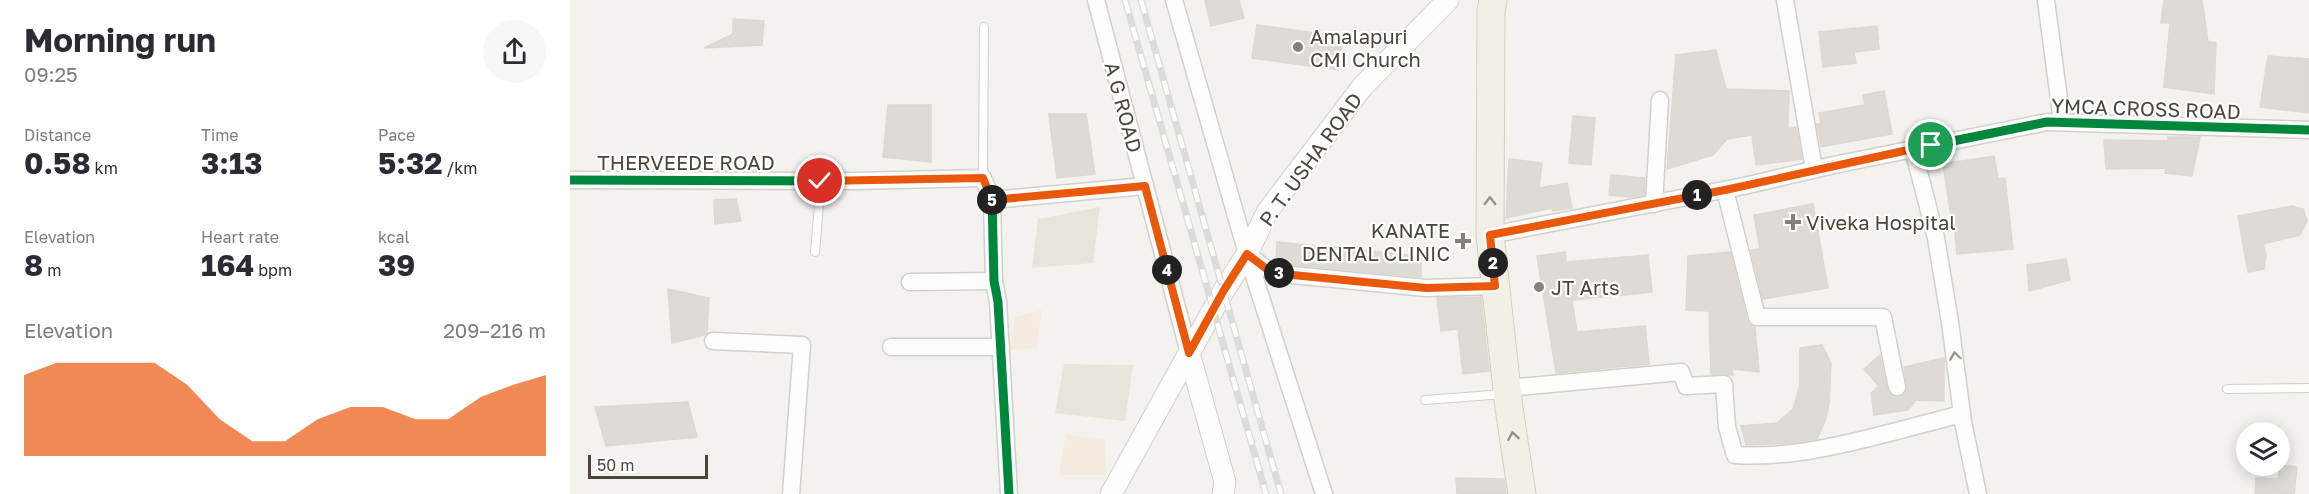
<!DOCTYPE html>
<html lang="en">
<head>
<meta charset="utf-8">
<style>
	body { margin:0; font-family:"Golos Text",sans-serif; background:#f7f7f7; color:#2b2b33; height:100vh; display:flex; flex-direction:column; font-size:22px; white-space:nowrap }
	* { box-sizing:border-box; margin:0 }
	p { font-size:20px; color:#7c7c81 }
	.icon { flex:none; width:33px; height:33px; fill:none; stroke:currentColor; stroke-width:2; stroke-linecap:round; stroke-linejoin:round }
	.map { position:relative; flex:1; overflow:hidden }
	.details { display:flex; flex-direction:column; background:#fff; width:570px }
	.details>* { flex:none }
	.buttons { position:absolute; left:1666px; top:422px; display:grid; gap:12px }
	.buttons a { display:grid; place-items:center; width:54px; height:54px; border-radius:50%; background:#fff; box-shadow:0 3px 15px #0003; font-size:30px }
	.scale { position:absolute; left:18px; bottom:15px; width:120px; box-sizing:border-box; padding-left:6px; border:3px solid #4b4439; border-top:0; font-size:16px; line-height:21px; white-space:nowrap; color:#4b4439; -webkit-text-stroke:4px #fff; paint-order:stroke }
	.pin { position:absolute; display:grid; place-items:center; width:51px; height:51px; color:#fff; margin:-26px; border:3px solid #fff; border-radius:50%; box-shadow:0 2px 6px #0007 }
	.km { position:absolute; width:30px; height:30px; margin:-15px; border-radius:50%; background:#222; color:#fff; font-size:16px; line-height:30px; text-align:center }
	.round { display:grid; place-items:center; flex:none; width:63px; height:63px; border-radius:32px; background:#f7f7f7 }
	.overview { display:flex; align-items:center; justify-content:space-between; height:102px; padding:0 24px }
	h1 { font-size:33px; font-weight:700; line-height:45px }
	.figures { display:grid; grid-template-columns:repeat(3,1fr); gap:9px; height:102px; padding:6px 24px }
	.figures div { display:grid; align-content:center }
	.figures b { font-size:30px; font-weight:700 }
	.figures small { font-size:16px; font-weight:400 }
	.figures p { font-size:16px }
	.chart { height:168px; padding:12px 24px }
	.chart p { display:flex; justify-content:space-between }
	.chart svg { width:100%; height:108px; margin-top:6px; fill:#ea580c; opacity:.7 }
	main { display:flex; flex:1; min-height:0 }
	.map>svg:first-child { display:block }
</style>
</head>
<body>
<main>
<section class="details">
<div class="overview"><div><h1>Morning run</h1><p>09:25</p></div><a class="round"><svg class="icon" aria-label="share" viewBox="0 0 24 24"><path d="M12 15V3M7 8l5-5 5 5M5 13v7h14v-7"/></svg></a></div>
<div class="figures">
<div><p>Distance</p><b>0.58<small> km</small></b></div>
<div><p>Time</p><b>3:13</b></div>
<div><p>Pace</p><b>5:32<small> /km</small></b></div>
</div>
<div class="figures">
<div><p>Elevation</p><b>8<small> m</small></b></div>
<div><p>Heart rate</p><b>164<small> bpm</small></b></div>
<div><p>kcal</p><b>39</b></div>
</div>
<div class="chart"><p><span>Elevation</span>209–216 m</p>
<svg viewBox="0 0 160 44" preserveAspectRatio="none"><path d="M0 44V11L10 6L20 6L30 6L40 6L50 15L60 29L70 38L80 38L90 29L100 24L110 24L120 29L130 29L140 20L150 15L160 11V44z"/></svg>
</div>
</section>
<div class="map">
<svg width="1739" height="494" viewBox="0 0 1739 494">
	<rect width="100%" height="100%" fill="#f4f2ee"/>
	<g fill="#e7e4dc">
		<polygon points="530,207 523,263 462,268 468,219"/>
		<polygon points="494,364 563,365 555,421 485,413"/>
	</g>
	<g fill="#f3ebdf">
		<polygon points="472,310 467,348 440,350 444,317"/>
		<polygon points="496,434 535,440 536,475 489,475"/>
	</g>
	<g fill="#dedbd6" stroke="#dcd9d4" stroke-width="1.5">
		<polygon points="635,0 669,0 674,18 641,26"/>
		<polygon points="1594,0 1632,0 1638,42 1646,43 1644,94 1594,87 1600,23 1591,23"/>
		<polygon points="163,19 194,21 192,45 134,48 163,34"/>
		<polygon points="687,25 773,37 768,70 682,58"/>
		<polygon points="1307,26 1309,49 1284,52 1286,63 1253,67 1249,32"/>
		<polygon points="1146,50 1156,89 1219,91 1218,129 1226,127 1232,159 1186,165 1182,135 1157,139 1143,155 1097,169 1106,55"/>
		<polygon points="1698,56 1739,59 1739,113 1690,107"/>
		<polygon points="1314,91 1322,134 1251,147 1247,124 1251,124 1249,113 1295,105 1293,95"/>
		<polygon points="318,105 361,105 361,162 313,157"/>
		<polygon points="479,114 516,114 525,174 487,178"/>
		<polygon points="1003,116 1025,118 1021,165 999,163"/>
		<polygon points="1598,137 1630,137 1622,176 1595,173 1596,168 1536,169 1534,140 1598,141"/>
		<polygon points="1424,156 1428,179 1435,178 1443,249 1387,254 1384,224 1382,224 1373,164"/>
		<polygon points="939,159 972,163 969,188 997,183 1002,208 983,211 982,208 936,218"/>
		<polygon points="1041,175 1075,178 1074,195 1060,197 1039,195"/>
		<polygon points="166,199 171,221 145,224 144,200"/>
		<polygon points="1243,204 1258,288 1193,299 1181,250 1190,249 1184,215"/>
		<polygon points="1722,206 1733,209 1737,221 1730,235 1693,244 1696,256 1694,269 1678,272 1668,216"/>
		<polygon points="707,242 851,256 851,277 706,263"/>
		<polygon points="995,252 996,262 1078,255 1082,292 1002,300 1007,332 1075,326 1079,364 986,373 967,256"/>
		<polygon points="1160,252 1177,320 1179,324 1185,327 1189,372 1162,369 1163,375 1141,374 1139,311 1116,310 1118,256"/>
		<polygon points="1496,259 1500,280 1459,291 1457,265"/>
		<polygon points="98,289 139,298 137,333 134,335 102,343"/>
		<polygon points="911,297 919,371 893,374 888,329 871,331 867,298"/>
		<polygon points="1252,345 1261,363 1259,403 1256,419 1247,439 1220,443 1176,445 1171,426 1207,423 1223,409 1230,385 1230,348"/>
		<polygon points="1310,355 1317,390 1320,394 1328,397 1333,395 1337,390 1334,367 1374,358 1374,401 1346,400 1338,410 1304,415 1301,393 1309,386 1294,369"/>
		<polygon points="118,402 127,437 36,446 25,407"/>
		<polygon points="1710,465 1727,467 1724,494 1685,494 1686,478 1708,479"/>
		<polygon points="886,478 934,479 936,494 887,494"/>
	</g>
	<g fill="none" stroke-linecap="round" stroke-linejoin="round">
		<defs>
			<g id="service">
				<polyline points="413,178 414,27"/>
				<polyline points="245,252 251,181"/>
				<polyline points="1657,389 1739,388"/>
				<polyline points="855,400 934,394"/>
			</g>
			<g id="minor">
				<polyline points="526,0 619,353"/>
				<polyline points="604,0 677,254 754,494"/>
				<polyline points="1215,0 1244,169"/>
				<polyline points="1476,0 1492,122"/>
				<polyline points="1343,149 1366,238 1380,322 1393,422 1408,494"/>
				<polyline points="0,180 286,181 413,178 422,200 424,281 428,302 439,494"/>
				<polyline points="1155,190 1187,317 1313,317 1327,387"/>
				<polyline points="422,200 575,186"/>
				<polyline points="1084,204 1090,100"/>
				<polyline points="920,235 1174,186 1264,165 1477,122 1739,130"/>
				<polyline points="677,254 702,273 856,288 925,286"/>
				<polyline points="340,282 424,281"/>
				<polyline points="143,341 232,345 221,494"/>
				<polyline points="321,347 431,347"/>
				<path d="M 937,388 L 1111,372 L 1116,386 L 1154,384 L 1157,427 L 1165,455 C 1237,460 1322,431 1392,414"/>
			</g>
			<g id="tertiary">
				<polyline points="619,353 655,482 653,494"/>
				<polyline points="541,494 654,290 677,254 697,212 793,86 878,0"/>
			</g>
			<polyline id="primary" points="923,0 921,11 920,235 939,408 952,494"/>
		</defs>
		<use href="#service" stroke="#d2d0cb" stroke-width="10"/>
		<use href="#minor" stroke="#d2d0cb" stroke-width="19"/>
		<use href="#tertiary" stroke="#d2d0cb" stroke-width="23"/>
		<use href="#primary" stroke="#d6cebb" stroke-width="29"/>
		<use href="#service" stroke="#fdfdfc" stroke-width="8"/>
		<use href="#minor" stroke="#fdfdfc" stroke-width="16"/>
		<use href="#tertiary" stroke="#fdfdfc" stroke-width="21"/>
		<use href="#primary" stroke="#f2efe6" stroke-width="27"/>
		<defs>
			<g id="rail">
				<polyline points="555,0 696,494"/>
				<polyline points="571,0 711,494"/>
			</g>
		</defs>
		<use href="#rail" stroke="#dbdbda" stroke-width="7"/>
		<use href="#rail" stroke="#fff" stroke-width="4.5" stroke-dasharray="14" stroke-linecap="butt"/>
		<defs>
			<g id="cycleway">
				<polyline points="0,180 286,181 413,178 422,200 424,281 428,302 439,494"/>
				<polyline points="920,235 1174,186 1264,165 1477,122 1739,130"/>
			</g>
		</defs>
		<use href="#cycleway" stroke="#fff" stroke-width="13"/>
		<use href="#cycleway" stroke="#00873e" stroke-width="9"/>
	</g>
	<defs><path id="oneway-chevron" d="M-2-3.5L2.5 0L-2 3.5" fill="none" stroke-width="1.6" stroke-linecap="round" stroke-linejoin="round" transform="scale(1.5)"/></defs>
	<g stroke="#969187">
		<use href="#oneway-chevron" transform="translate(920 201) rotate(-90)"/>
		<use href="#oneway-chevron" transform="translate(943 436) rotate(-99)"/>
	</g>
	<use stroke="#9b9791" href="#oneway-chevron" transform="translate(1385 356) rotate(-98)"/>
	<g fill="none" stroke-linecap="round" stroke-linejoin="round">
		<defs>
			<polyline id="route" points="250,181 413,178 422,200 575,186 619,353 654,290 677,254 702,273 856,288 925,286 920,235 1155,190 1361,145"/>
		</defs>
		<use href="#route" stroke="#fff" stroke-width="12"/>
		<use href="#route" stroke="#ea580c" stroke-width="8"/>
	</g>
	<g fill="#868178" stroke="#fff" stroke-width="2">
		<circle cx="728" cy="47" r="6"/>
		<path d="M1220 213h6v6h6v6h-6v6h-6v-6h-6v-6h6z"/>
		<path d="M890 232h6v6h6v6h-6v6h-6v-6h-6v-6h6z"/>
		<circle cx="969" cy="287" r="6"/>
	</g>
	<g text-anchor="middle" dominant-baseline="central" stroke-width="4.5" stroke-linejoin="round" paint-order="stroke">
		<g font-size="20" fill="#4b4439" stroke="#fff" text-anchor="start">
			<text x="740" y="36">Amalapuri<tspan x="740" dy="23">CMI Church</tspan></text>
			<text x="1236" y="222">Viveka Hospital</text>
			<text x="880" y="230" text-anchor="end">KANATE<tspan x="880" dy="23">DENTAL CLINIC</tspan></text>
			<text x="981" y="287">JT Arts</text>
		</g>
		<g font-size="20" fill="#4b4439" stroke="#fff">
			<text transform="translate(554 107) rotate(75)">A G ROAD</text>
			<text transform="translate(1576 108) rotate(2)">YMCA CROSS ROAD</text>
			<text transform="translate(740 159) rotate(-54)">P. T. USHA ROAD</text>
			<text x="116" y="162">THERVEEDE ROAD</text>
		</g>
	</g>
</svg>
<div class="buttons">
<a><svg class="icon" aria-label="layers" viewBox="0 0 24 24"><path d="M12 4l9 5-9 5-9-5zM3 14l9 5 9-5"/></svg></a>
</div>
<div class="scale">50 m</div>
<div class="pin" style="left:1361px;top:145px;background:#1e9e55"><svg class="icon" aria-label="arrive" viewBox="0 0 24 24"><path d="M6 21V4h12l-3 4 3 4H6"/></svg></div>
<div class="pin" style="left:250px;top:181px;background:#d93025"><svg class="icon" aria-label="check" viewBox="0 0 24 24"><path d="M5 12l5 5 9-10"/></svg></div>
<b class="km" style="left:1127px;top:195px">1</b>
<b class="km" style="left:923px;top:263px">2</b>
<b class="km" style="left:709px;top:273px">3</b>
<b class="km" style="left:597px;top:270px">4</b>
<b class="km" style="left:422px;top:200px">5</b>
</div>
</main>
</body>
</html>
